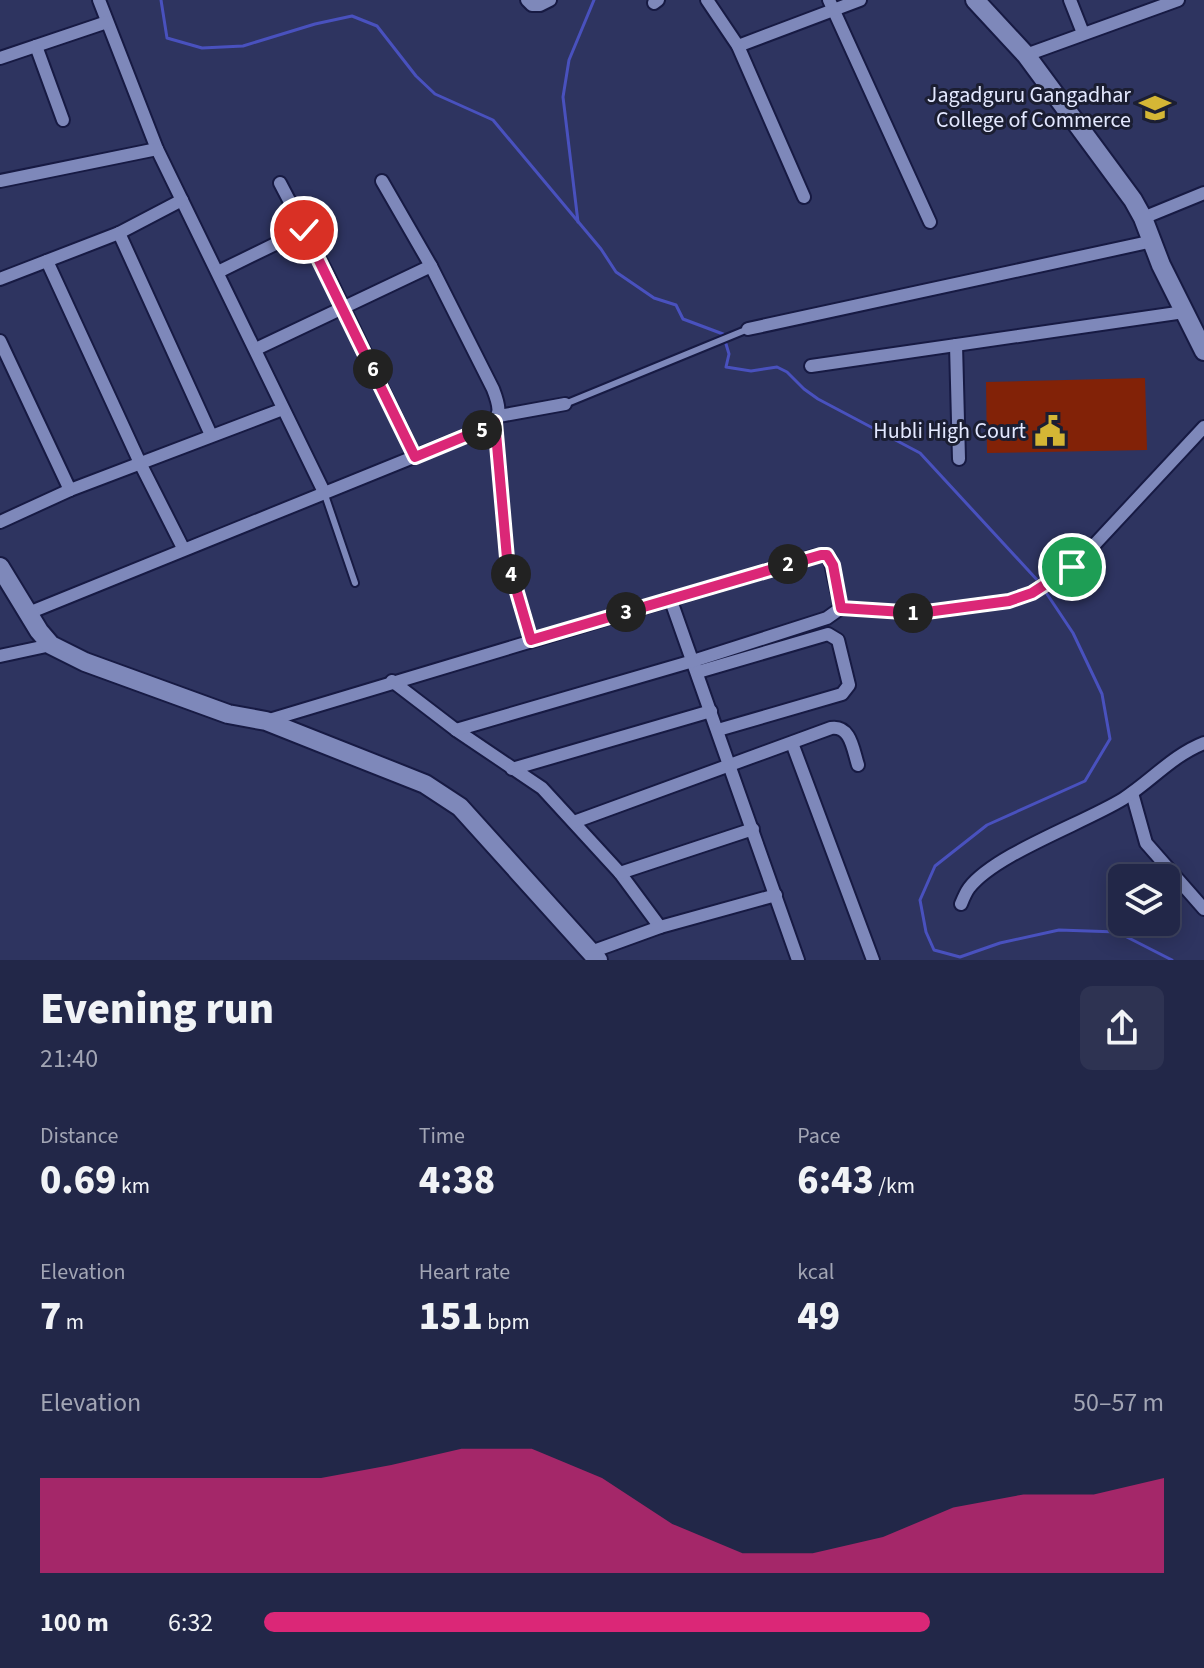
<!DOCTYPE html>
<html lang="en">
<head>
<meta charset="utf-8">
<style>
	body { margin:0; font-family:"Source Sans 3",sans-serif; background:#2e3352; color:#f1f3f6; height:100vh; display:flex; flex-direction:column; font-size:30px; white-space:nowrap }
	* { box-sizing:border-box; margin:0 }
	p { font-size:26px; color:#a2a5b4 }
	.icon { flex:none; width:44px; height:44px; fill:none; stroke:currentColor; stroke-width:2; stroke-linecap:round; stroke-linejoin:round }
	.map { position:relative; height:960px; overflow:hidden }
	.details { display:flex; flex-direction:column; background:#222748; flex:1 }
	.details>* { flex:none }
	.tools { position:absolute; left:1108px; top:864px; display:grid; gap:16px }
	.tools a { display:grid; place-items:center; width:72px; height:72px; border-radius:12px; background:#222748; box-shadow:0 4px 20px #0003,0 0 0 2px #3f4460; font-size:40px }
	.pin { position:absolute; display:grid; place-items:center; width:68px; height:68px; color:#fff; margin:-34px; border:4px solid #fff; border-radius:50%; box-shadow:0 2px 8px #0007 }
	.km { position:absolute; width:40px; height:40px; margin:-20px; border-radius:50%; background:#222; color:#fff; font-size:22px; line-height:40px; text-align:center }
	.round { display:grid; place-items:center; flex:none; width:84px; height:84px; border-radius:12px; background:#2e3352 }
	.summary { display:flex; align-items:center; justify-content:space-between; height:136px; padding:0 40px }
	h1 { font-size:44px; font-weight:800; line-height:60px }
	.metrics { display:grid; grid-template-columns:repeat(3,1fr); gap:12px; height:136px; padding:8px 40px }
	.metrics div { display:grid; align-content:center }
	.metrics b { font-size:40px; font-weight:800 }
	.metrics small { font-size:22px; font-weight:400 }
	.metrics p { font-size:22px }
	.chart { height:224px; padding:16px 40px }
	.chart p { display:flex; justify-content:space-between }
	.chart svg { width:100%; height:144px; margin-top:8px; fill:#db2777; opacity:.7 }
	ul { padding:0 40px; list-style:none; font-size:26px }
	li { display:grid; grid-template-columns:128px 96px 1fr; align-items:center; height:60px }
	li i { height:20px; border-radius:10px; background:#db2777 }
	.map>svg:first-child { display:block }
</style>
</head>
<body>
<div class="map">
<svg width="1204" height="960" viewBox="0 0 1204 960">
	<rect width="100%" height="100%" fill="#2e3460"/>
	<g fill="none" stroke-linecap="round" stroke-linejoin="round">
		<g stroke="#4951be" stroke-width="3">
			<polyline points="161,0 167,38 202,48 243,46 315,24 352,16 377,26 416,76 435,94 493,120 601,249 616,272 654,298 676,305 683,319 723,334 729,354 726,367 751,371 777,367 787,372 804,389 818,399 920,453 1039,582"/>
			<polyline points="578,222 563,97 569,60 594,0"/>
			<polyline points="1043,588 1073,633 1102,694 1110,739 1085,781 987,825 935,866 920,900 926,932 934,950 960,957 1000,943 1059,930 1117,932 1172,960"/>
		</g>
	</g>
	<polygon fill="#822207" points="1145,378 1147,450 987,453 986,382"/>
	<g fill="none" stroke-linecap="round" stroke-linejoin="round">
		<defs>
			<g id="lane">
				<polyline points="565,404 748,329"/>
				<polyline points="324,492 355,583"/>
			</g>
			<g id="street">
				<polyline points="99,0 157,149 324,492"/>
				<polyline points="527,0 532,5 540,5 550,0"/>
				<polyline points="707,0 738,46 804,197"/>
				<polyline points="829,0 930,222"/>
				<polyline points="1070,0 1083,33"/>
				<polyline points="654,3 658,0"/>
				<polyline points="36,46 63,120"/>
				<polyline points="738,46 860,0"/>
				<polyline points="1026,55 1178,0"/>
				<polyline points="0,58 107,22"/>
				<polyline points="0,181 157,149"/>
				<polyline points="280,183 327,273 415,457"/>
				<polyline points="1143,218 1204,193"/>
				<polyline points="119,233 211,435"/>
				<polyline points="47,261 140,463 183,548"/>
				<polyline points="218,272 304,230"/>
				<polyline points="0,279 119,233 182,200"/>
				<polyline points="748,329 1153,241"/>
				<polyline points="0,341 70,490"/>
				<polyline points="956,345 959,459"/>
				<polyline points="256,349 431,266"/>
				<polyline points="811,366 1184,312"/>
				<polyline points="499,416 565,404"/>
				<polyline points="495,422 507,558 531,640"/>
				<polyline points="0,522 70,490 283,409"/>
				<polyline points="670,598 798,960"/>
				<polyline points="841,608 919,613 1009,601 1032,593 1082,558 1204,427"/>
				<path d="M 26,614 L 485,428 C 503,417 500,407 493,389 L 431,266 L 382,181"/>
				<polyline points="0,656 51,645"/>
				<polyline points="698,672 828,634 838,640 849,685 842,694 718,730"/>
				<polyline points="392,681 456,730 542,788 620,873 660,927"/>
				<polyline points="266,721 815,556 827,555 830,559 841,608 827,618 693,661 456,730"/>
				<polyline points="792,743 873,960"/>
				<polyline points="512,769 711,711"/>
				<polyline points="1132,793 1146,843 1204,909"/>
				<path d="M 574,822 L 831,728 C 851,725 853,750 858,765"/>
				<polyline points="620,873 753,829"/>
				<path d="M 961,904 C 963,899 966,892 969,888 C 995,854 1084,823 1123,799 C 1151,781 1173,755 1204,743"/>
				<polyline points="591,952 660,927 776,895"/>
			</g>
			<g id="secondary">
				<polyline points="975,0 1026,55 1133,200 1143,218 1161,265 1204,351"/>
				<polyline points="0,567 39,631 51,645 85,662 228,714 266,721 425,784 460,807 598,960"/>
			</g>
		</defs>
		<use href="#lane" stroke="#171a43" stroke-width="10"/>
		<use href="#street" stroke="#171a43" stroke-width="16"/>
		<use href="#secondary" stroke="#171a43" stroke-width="22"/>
		<use href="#lane" stroke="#7e88ba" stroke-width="6"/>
		<use href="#street" stroke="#7e88ba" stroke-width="12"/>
		<use href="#secondary" stroke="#7e88ba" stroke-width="18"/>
	</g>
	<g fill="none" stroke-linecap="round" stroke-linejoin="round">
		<defs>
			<polyline id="route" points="304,230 415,457 485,428 495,422 507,558 531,640 821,555 827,555 833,565 841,608 919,613 1009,601 1032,593 1072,567"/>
		</defs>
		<use href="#route" stroke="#fff" stroke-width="16"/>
		<use href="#route" stroke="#db2777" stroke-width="10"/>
	</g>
	<defs>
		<symbol id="university-bare" viewBox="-9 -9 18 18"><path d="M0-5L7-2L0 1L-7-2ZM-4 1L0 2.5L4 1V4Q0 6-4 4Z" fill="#d4b635" stroke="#1b1e32" stroke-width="2.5" paint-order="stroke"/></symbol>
		<symbol id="civic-bare" viewBox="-9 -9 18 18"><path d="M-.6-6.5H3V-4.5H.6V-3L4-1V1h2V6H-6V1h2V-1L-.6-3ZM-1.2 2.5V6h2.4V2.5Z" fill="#d4b635" stroke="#1b1e32" stroke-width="2.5" paint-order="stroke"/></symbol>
	</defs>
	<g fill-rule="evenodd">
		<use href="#university-bare" x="1133" y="86" width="44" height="44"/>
		<use href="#civic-bare" x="1028" y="409" width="44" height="44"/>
	</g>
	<g text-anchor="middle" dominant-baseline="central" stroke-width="6" stroke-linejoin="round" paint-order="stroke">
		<g font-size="22" fill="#e3e8ff" stroke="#1b1e32" text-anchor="end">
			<text x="1131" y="95">Jagadguru Gangadhar<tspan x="1131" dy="25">College of Commerce</tspan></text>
			<text x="1026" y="431">Hubli High Court</text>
		</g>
	</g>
</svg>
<div class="tools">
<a><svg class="icon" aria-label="layers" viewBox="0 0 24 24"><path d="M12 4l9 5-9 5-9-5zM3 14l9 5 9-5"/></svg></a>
</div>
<div class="pin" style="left:1072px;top:567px;background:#1e9e55"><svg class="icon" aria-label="arrive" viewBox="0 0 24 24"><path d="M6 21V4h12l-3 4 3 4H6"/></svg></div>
<div class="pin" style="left:304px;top:230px;background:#d93025"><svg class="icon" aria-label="check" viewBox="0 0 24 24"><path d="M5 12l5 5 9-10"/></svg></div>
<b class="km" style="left:913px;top:613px">1</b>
<b class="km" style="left:788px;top:564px">2</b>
<b class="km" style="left:626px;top:612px">3</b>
<b class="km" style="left:511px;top:574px">4</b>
<b class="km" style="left:482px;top:430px">5</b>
<b class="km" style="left:373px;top:369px">6</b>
</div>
<section class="details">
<div class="summary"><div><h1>Evening run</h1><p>21:40</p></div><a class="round"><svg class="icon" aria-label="share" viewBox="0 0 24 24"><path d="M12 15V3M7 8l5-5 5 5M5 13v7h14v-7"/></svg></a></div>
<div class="metrics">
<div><p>Distance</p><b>0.69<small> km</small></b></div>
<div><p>Time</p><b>4:38</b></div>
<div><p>Pace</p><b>6:43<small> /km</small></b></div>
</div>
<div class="metrics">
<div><p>Elevation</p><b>7<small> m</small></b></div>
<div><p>Heart rate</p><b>151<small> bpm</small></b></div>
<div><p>kcal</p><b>49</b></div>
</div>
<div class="chart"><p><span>Elevation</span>50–57 m</p>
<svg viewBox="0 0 160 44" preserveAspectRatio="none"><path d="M0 44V15L10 15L20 15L30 15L40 15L50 11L60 6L70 6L80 15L90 29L100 38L110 38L120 33L130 24L140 20L150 20L160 15V44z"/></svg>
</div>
<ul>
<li><b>100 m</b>6:32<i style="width:74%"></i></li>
</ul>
</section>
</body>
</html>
